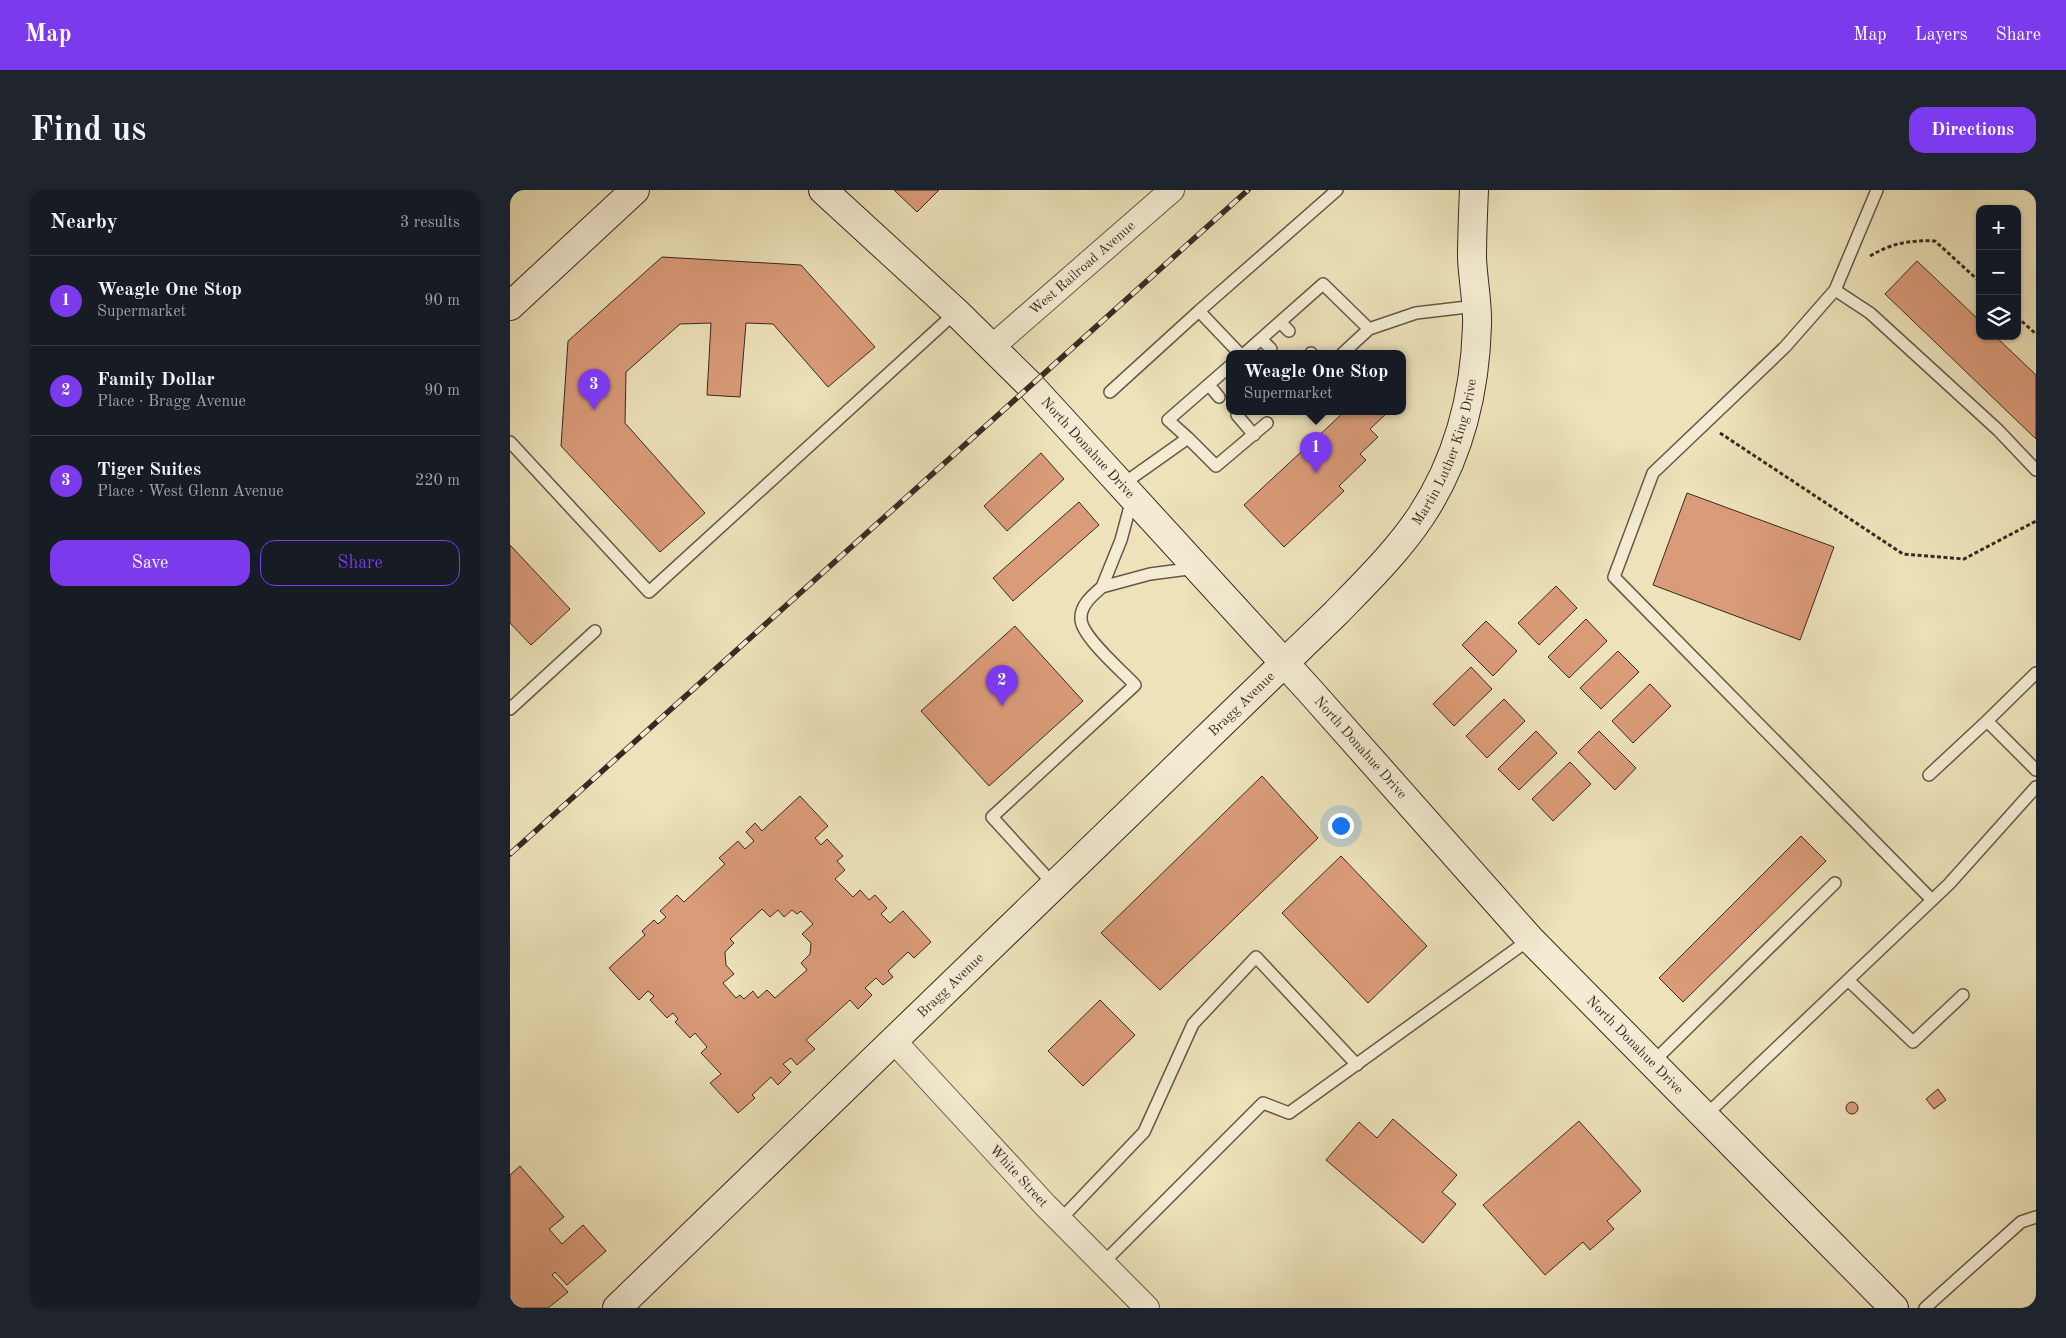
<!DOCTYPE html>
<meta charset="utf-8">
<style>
body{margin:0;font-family:"Old Standard TT",serif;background:#20242c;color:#f1f3f6}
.controls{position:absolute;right:15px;top:15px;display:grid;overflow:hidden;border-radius:10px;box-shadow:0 1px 4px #0004}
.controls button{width:45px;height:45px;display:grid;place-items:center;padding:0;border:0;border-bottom:1px solid #363941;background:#171b24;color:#f1f3f6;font:25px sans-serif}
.you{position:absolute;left:830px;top:635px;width:18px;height:18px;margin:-12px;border:4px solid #fff;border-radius:50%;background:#1a73e8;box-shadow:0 0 0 8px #1a73e833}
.badge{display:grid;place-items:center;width:32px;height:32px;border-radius:50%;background:#7c3aed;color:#fff;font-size:16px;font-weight:700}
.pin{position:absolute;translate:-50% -41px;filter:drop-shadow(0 1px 2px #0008)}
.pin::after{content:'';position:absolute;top:26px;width:18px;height:15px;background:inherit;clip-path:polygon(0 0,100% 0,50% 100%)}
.popup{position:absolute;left:716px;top:160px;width:180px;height:65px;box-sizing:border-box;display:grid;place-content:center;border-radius:10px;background:#171b24;filter:drop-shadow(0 1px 4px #0005);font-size:16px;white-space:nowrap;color:#9ea1a6}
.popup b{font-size:19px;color:#f1f3f6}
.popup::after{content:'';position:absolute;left:50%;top:100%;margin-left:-10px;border:10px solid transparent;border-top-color:#171b24}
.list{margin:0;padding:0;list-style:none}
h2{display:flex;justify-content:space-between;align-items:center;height:65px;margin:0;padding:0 20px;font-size:21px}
h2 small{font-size:16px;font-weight:400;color:#9ea1a6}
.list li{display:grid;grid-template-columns:32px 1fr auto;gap:15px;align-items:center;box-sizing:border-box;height:90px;padding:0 20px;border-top:1px solid #363941}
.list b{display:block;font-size:19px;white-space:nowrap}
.list p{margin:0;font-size:16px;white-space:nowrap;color:#9ea1a6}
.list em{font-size:16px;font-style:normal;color:#9ea1a6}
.actions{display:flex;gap:10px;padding:15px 20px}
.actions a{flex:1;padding:11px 0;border:1px solid #7c3aed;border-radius:15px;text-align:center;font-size:18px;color:#7c3aed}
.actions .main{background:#7c3aed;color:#fff}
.icon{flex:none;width:28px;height:28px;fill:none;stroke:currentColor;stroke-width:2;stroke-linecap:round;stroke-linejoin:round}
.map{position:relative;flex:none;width:1526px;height:1118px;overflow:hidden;border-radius:15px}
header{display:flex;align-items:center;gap:30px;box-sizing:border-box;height:70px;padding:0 25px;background:#7c3aed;color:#fff}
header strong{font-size:24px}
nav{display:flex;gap:28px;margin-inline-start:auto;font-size:18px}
.intro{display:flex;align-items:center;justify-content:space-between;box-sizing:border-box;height:120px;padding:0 30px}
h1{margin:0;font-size:35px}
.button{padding:12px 22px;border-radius:15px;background:#7c3aed;color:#fff;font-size:18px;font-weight:700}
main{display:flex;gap:30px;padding:0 30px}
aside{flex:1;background:#171b24;border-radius:15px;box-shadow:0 1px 4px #0004}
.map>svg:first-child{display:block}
</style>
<header>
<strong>Map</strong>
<nav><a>Map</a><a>Layers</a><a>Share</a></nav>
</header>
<div class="intro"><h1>Find us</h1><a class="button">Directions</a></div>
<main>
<aside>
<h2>Nearby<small>3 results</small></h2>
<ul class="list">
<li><span class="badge">1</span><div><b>Weagle One Stop</b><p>Supermarket</p></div><em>90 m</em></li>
<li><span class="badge">2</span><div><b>Family Dollar</b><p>Place · Bragg Avenue</p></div><em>90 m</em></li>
<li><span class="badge">3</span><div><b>Tiger Suites</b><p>Place · West Glenn Avenue</p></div><em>220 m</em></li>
</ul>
<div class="actions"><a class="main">Save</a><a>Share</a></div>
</aside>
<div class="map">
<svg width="1526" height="1118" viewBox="0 0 1526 1118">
<rect width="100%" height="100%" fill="#ede2ba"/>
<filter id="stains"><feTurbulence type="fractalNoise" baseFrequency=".004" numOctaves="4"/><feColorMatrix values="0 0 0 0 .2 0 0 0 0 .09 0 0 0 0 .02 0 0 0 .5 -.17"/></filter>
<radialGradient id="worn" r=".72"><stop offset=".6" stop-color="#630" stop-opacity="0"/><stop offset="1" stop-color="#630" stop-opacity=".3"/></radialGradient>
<path fill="#da9b79" stroke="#3a2922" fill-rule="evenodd" d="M384,0H429L407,22Z
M152,67L291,75L365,157L318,197L263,134L236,133L230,207L197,205L201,133L170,134L116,182L115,233L195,323L150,362L51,256L58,151Z
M1407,71L1470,131V146H1485L1526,185V249L1375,104Z
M834,222H878L860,239L868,247L850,264L856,270L829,296L834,301L774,357L734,315Z
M531,263L554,289L497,341L474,316Z
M1177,303L1324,357L1290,450L1143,395Z
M569,312L589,335L503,411L483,388Z
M0,355L60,419L21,455L0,433Z
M1046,396L1067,418L1029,455L1008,433Z
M1076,429L1097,451L1059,488L1038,467Z
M976,431L1007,461L983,486L952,455Z
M505,436L573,511L479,596L411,521Z
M1108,461L1129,482L1091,519L1070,498Z
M961,477L982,499L944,536L923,514Z
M1140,494L1161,516L1123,553L1102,531Z
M994,509L1015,531L977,568L956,546Z
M1026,541L1047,563L1009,600L988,579Z
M1089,541L1126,578L1105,600L1068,562Z
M1060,572L1081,594L1043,631L1022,609Z
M752,586L808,648L650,800L591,743Z
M290,606L318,636L305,648L311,655L317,649L333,666L327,671L335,680L325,689L343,707L350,700L359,710L365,705L377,718L371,724L380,733L393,721L421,752L404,768L398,762L378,781L383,787L373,795L366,788L355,798L362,805L348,819L340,810L296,850L305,859L287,875L281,868L273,874L281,882L268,895L261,887L242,905L245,908L228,923L200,893L211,884L191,863L197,857L185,843L180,848L165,832L168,829L163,823L157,828L140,810L144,806L138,801L129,810L99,778L135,745L132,741L144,730L148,734L156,727L150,721L167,705L174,712L215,674L209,668L228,651L235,659L244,651L236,642L245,633L252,641ZM252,719L260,727L268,720L274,727L282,720L287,724L291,721L303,734L292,744L301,753L300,764L291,773L297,780L265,808L257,800L248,808L243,801L234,809L230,805L226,808L213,793L224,784L216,775L215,762L224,753L220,749Z
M1291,646L1316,671L1173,812L1149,788Z
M831,666L917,756L858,813L772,723Z
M590,810L625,845L573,896L538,861Z
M1428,899L1436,910L1424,919L1416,909Z
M1336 918a6 6 0 1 1 12 0a6 6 0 1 1-12 0Z
M883,929L947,985L932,1002L946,1014L913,1053L816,970L849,932L867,948Z
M1069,931L1131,1001L1097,1031L1104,1039L1080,1060L1073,1052L1035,1085L973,1015Z
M10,976L54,1027L39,1039L52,1054L73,1035L96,1061L57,1095L45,1082L42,1085L58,1102L38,1118H0V985Z"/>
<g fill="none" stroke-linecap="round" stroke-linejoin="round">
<defs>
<path id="lane" d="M1367,0L1325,100L1275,157L1143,283L1104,387L1422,710
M1325,100L1360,123L1488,240L1526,280
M689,121L827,0
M770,132L779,141
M751,149L761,159
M801,163L802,164
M734,164L813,94L859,139
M832,164L859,139L906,123L966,116
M699,195L709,207
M600,202L689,121L730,164
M727,225L744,245
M678,248L658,230L720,176
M0,252L139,402L446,122
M613,294L678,248L706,276L757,233
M622,309L611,350L592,397L640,384L686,378
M1526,483L1477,531L1526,580
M0,519L85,441
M1419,585L1477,531
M545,696L482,627L625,495C613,482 571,446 571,429C570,415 583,405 592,397
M1338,790L1403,852L1453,805
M1142,873L1325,693
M1195,926L1439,694L1526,597
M550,1030L634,942L683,834L746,767L847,875
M593,1073L753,913L779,923L1020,749
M1415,1118L1511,1032L1526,1027"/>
<g id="street">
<path id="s1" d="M482,157L662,0"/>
<path id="s2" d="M384,851L535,1015L637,1118"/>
</g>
<g id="secondary">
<path id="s3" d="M313,0L446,122L521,196L800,501L1020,749L1384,1118"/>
<path d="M0,116L125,0"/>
<path id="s4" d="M107,1118L826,423C856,392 887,362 911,326C948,270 965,203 967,136C968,114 963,91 962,68C962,46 963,23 964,0"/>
</g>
</defs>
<use href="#lane" stroke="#675748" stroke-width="14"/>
<use href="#street" stroke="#675748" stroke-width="26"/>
<use href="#secondary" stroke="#3a2922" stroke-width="30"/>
<path stroke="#3a2922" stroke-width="3" stroke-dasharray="4 2.5" stroke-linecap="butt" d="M1360,66C1382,53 1400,50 1425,51L1470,92
M1507,127L1526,144
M1210,243L1393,364L1454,369L1526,331"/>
<use href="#lane" stroke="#f3ecd2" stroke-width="11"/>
<use href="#street" stroke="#f3ecd2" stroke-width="24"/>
<use href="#secondary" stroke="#f3ecd2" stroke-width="28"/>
<defs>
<path id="rail" d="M0,664L738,0"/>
</defs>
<use href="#rail" stroke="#3a2922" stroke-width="5.5"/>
<use href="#rail" stroke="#f3ecd2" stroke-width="4" stroke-dasharray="11" stroke-linecap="butt"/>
</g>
<g text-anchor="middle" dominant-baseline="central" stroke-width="4" stroke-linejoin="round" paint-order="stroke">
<g font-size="14" fill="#3a2922" stroke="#f3ecd2">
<text stroke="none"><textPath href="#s1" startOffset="120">West Railroad Avenue</textPath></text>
<text stroke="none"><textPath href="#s3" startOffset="370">North Donahue Drive</textPath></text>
<text stroke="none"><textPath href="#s4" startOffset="1198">Martin Luther King Drive</textPath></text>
<text stroke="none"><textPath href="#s4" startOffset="869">Bragg Avenue</textPath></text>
<text stroke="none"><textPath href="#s3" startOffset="775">North Donahue Drive</textPath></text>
<text stroke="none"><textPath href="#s4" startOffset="464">Bragg Avenue</textPath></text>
<text stroke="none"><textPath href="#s3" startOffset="1180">North Donahue Drive</textPath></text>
<text stroke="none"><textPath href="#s2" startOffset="184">White Street</textPath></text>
</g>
</g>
<rect width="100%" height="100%" filter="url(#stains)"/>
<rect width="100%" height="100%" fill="url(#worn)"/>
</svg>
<div class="controls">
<button>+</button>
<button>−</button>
<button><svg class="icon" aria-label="layers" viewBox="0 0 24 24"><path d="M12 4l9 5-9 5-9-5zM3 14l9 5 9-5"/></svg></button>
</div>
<div class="you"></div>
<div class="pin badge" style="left:806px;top:283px">1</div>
<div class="popup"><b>Weagle One Stop</b>Supermarket</div>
<div class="pin badge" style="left:492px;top:516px">2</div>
<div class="pin badge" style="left:84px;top:220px">3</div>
</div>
</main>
